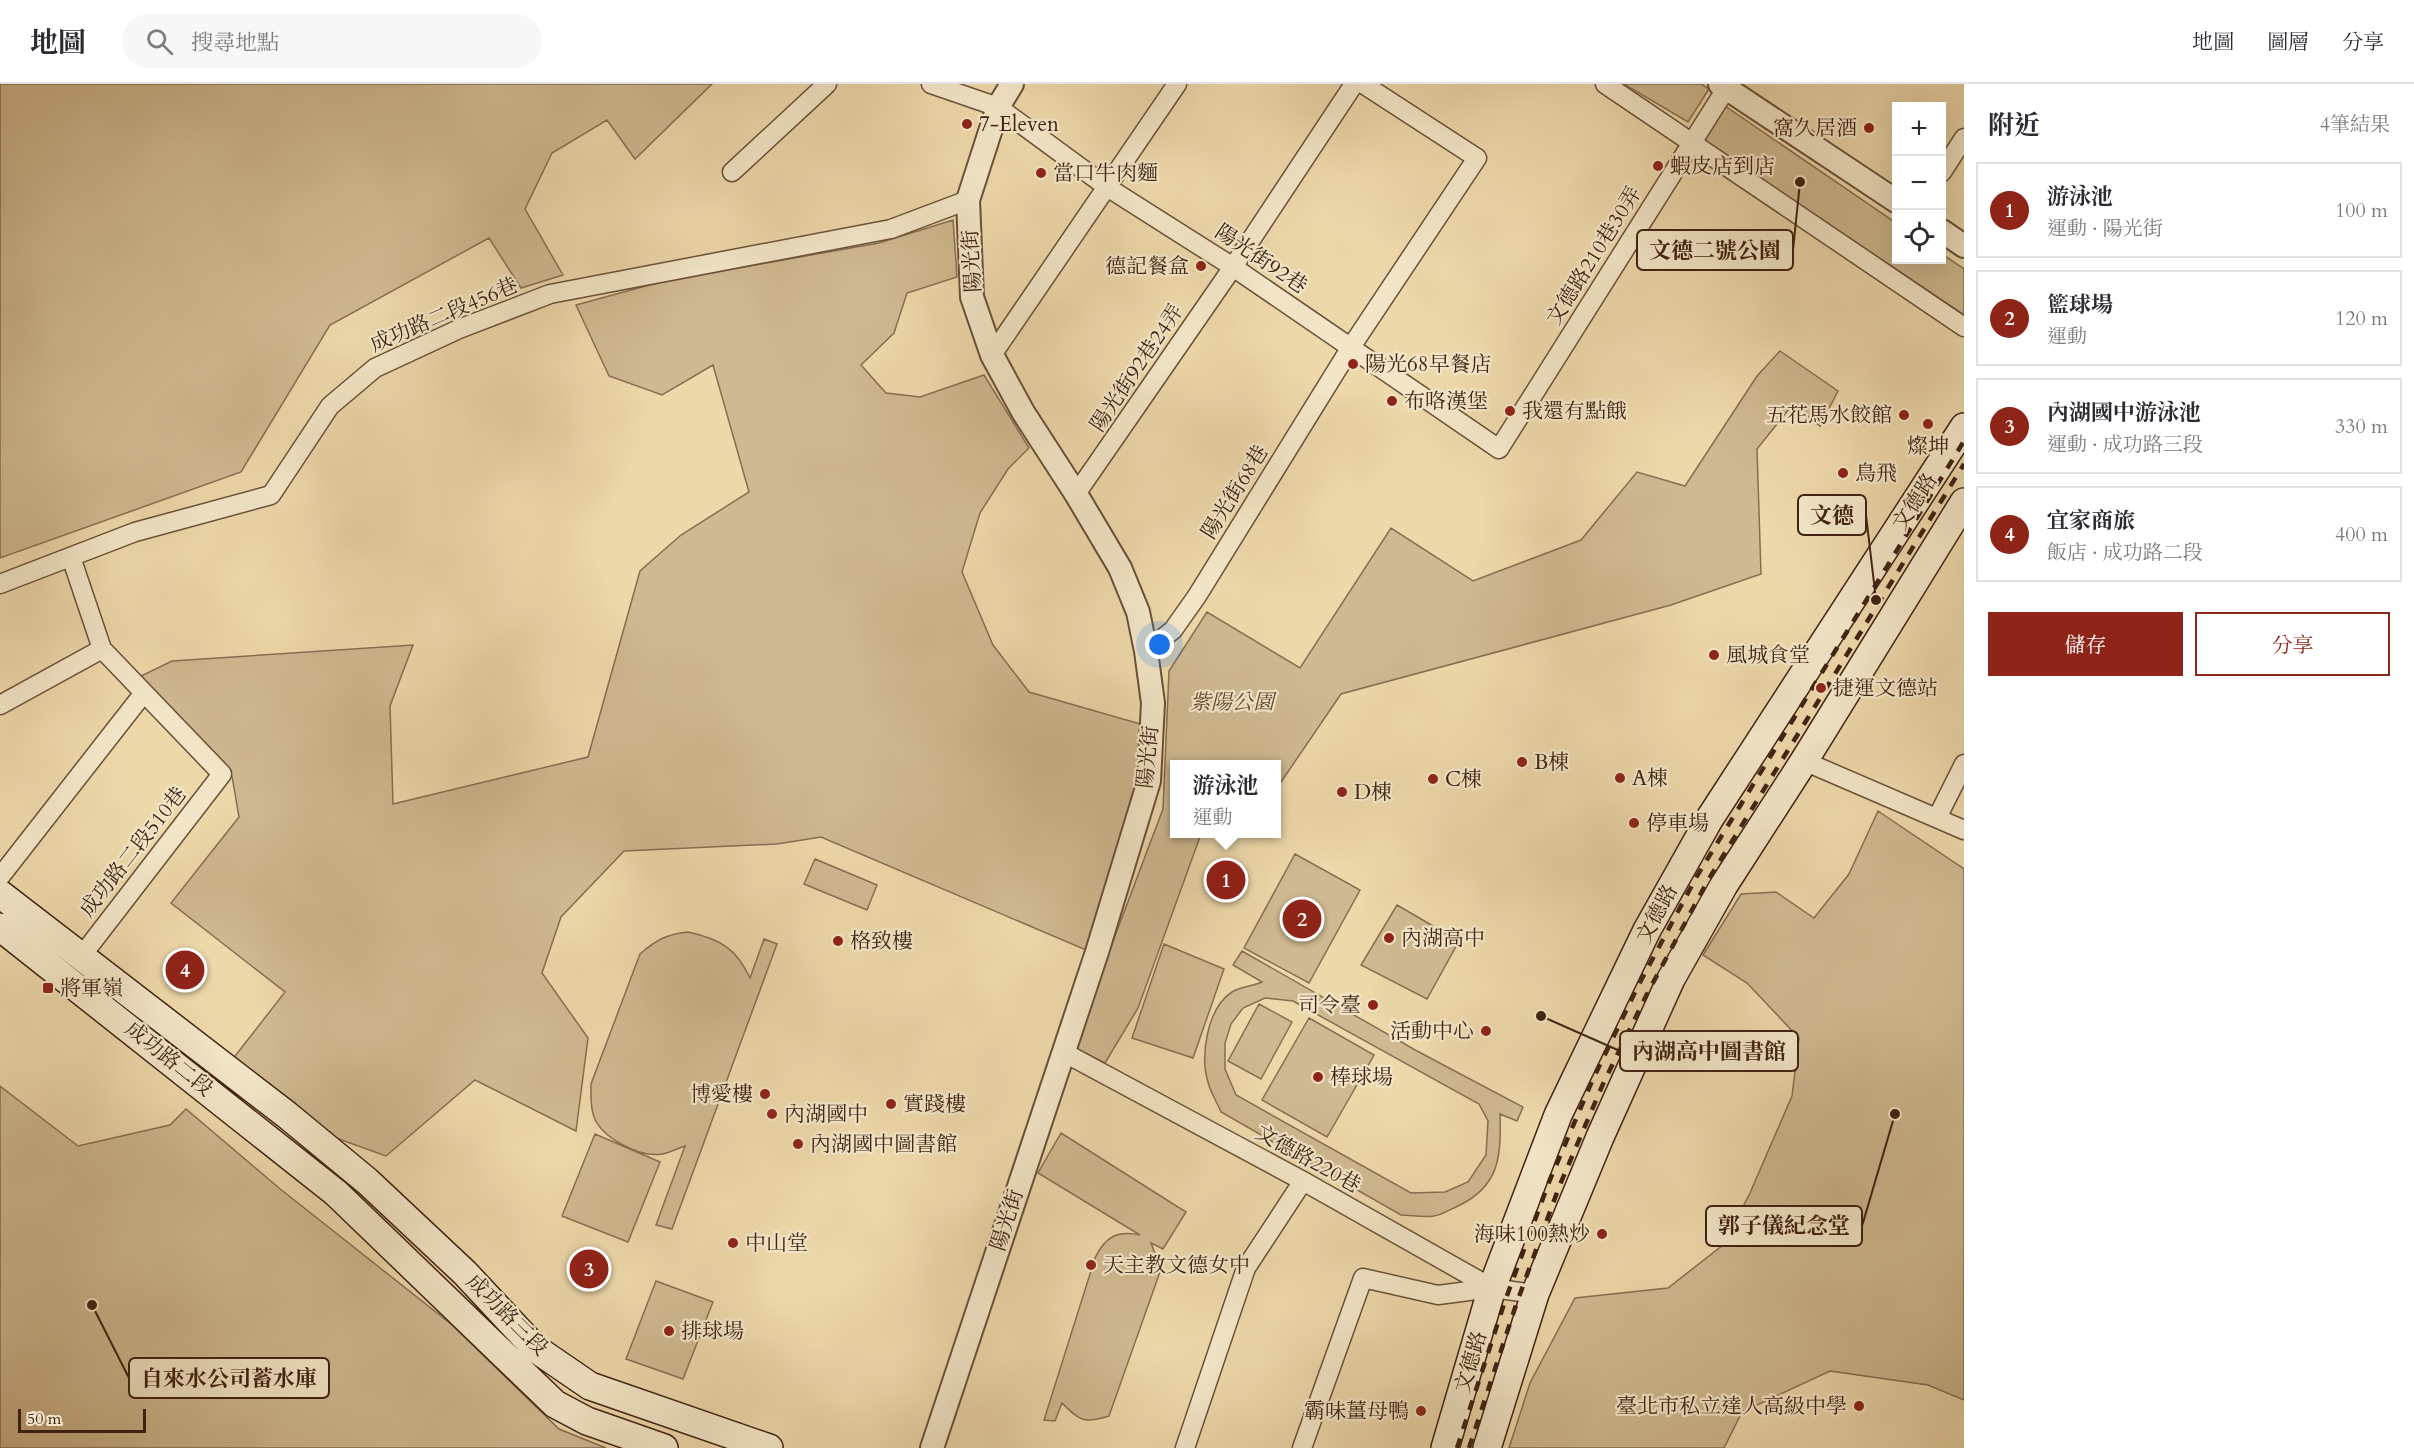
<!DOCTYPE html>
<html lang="zh-TW">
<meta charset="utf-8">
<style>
body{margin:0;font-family:Cardo,"Noto Serif TC",serif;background:#f7f7f7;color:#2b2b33}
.controls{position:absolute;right:18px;top:18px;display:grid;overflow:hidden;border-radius:0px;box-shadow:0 6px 24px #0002}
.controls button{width:54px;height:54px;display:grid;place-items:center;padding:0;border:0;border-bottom:2px solid #e1e1e2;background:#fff;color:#2b2b33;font:30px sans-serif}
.scale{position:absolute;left:18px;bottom:15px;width:128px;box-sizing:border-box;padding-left:6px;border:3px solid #3f2212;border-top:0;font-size:16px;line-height:21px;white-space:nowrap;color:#3f2212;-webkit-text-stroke:4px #f3e6c8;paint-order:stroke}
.you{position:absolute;left:1160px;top:561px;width:21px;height:21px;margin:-15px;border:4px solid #fff;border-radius:50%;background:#1a73e8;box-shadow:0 0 0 9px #1a73e833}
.badge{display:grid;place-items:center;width:39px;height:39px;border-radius:50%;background:#8f2418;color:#fff;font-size:20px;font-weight:700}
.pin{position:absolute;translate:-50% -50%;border:3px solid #fff;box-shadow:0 2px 6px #0006}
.popup{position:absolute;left:1170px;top:676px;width:111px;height:78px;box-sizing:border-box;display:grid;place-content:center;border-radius:0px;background:#fff;filter:drop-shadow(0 2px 4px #0005);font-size:20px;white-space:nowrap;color:#7c7c81}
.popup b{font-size:22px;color:#2b2b33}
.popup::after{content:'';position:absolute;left:50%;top:100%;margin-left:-12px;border:12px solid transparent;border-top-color:#fff}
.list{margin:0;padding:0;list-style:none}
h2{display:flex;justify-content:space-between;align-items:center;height:78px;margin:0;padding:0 24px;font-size:26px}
h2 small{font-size:20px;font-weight:400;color:#7c7c81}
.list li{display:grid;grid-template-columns:39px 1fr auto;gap:18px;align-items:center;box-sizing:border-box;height:96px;margin:0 12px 12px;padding:0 12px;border:2px solid #e1e1e2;border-radius:0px}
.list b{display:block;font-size:22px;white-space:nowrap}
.list p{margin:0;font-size:20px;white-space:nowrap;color:#7c7c81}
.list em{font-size:20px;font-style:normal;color:#7c7c81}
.actions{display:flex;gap:12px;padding:18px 24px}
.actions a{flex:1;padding:14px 0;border:2px solid #8f2418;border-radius:0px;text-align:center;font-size:21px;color:#8f2418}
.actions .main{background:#8f2418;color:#fff}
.icon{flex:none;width:33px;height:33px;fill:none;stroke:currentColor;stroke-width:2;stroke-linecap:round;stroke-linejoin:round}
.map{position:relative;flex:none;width:1964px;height:1364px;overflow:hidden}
header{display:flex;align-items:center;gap:36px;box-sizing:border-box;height:84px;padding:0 30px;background:#fff;border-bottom:2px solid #e1e1e2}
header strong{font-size:28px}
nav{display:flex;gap:33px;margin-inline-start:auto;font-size:21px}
.search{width:420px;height:54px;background:#f7f7f7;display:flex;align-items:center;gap:15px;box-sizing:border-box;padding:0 21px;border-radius:33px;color:#7c7c81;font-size:22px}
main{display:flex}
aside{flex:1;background:#fff}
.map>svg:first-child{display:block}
</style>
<header>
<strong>地圖</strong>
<div class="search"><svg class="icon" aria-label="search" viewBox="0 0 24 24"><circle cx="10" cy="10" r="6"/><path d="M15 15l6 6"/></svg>搜尋地點</div>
<nav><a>地圖</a><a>圖層</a><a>分享</a></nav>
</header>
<main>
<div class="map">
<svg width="1964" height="1364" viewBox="0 0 1964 1364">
<rect width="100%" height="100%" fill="#edd8aa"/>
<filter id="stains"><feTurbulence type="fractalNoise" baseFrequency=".00333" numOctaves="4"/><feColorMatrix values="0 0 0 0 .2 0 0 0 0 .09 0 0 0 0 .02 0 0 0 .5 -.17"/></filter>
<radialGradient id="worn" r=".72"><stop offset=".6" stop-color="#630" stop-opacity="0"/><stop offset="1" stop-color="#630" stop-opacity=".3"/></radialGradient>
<path fill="#cfb990" stroke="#876e51" stroke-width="1.5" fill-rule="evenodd" d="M0,0H712L635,75L607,36L552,69L525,125L563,191L521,204L489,154L330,241L241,388L0,474Z
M1624,0H1701L1709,5L1688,38Z
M1725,22L1896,139V176H1942V170L1964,185V231L1703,56Z
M953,136L957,193L907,209L894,249L861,281L886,309L920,313L984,291L1029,364L1008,385L980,429L962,488L993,561L1029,608L1144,641L1136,699L1086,866L821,753L777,760L624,767L561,833L542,889L588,954L576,1047L475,996L386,1072L311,1045L232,976L285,908L171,819L239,733L232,692L135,595L172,577L413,561L390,622L393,720L588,673L640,487L681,451L749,408L713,281L662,311L609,292L576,221L664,197L879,159Z
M1780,267L1838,307L1820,342L1793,320L1757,365L1761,490L1671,521L1341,610L1281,698L1277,696V680H1175V750H1201L1138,924L1105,979L1073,963L1163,725L1169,587L1207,528L1300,584L1391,444L1473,497L1581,456L1637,388L1685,402L1757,292Z
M1878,727L1964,785V1316L1928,1301L1830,1287L1742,1328L1724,1364H1509L1530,1299L1575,1214L1668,1204L1723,1161L1750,1109L1792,1012L1799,954L1747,899L1703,871L1741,810L1776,808L1814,834L1849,790Z
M1295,770L1360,806L1309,899L1244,864Z
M815,775L877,801L867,826L804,800Z
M1397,821L1459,857L1427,915L1361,881Z
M688,848C720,855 736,864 750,894L764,855L777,860L672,1145L656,1141L685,1062C678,1064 670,1069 662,1070C640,1074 602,1054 594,1033C590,1022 591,1012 591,1000L640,870C656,856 667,850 688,848Z
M1164,860L1224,885L1193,974L1132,954Z
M1242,867L1417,967L1523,1023L1517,1037L1500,1030C1501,1073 1500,1103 1456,1123C1449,1126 1441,1131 1434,1132C1424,1134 1411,1131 1401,1131L1221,1028C1217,1018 1210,1008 1208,998C1200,972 1207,924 1232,908C1240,903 1253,902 1262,898L1233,881ZM1265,914L1293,917L1479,1020L1488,1037L1486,1071L1468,1098L1445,1108L1411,1109L1236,1011L1225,985V959L1231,940L1243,924Z
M1259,920L1292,938L1261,995L1228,977Z
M1309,934L1374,971L1327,1053L1262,1016Z
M0,1002L78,1062L170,1041L186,1025L279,1104L451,1240L559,1345L606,1364H0Z
M1061,1049L1186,1128L1163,1165L1151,1159L1161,1185L1109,1332C1084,1340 1080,1337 1062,1319L1055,1337L1044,1336L1095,1174C1105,1153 1117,1146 1140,1151L1038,1089Z
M595,1050L660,1078L628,1158L562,1132Z
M656,1197L713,1218L683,1295L626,1275Z"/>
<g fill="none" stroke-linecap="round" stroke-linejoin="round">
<defs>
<path id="minor" d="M931,0L998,23L1107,103L1233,183L1499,365L1729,0
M1605,0L1964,243
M732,88L827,0
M1942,88L1964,54
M992,271L1177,0
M1076,410L1233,183L1354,0
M71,473L102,565L222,690L80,874
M0,500L135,448L271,411L330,322L375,284L459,245L550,210L891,145L968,116
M1146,567L1173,546L1197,512L1351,263L1477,74L1363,0
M0,621L102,565
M1804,677L1964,746
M1937,734L1964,680
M0,793L143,610
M1063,968L1303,1097L1492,1204L1535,1210
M1185,1364L1246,1184L1303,1097
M1302,1364L1363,1194L1438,1211L1492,1204"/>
<path id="tertiary" d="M1720,0L1896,117
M1942,147L1964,162
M932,1364L1097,868L1149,697L1153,619L1146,567L1138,528L1120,484L1076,410L1023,328L992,271L972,213L968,116L998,23L1012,0"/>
<path id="secondary" d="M0,810L287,1031L367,1097L465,1189L536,1265L590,1302L769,1364
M0,843L336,1109L555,1320L587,1337L664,1364
M1445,1364L1492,1204L1558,1031L1647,846L1710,734L1964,343
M1487,1364L1535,1210L1600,1053L1671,895L1724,801L1804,677L1964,418"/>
</defs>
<use href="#minor" stroke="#6a5038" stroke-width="21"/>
<use href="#tertiary" stroke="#6a5038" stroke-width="26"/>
<use href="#secondary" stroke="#3f2212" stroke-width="30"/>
<use href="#minor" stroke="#f3e6c8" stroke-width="18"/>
<use href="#tertiary" stroke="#f3e6c8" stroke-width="22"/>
<use href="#secondary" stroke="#f3e6c8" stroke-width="27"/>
<path stroke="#3f2212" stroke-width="4.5" stroke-dasharray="10 10" stroke-linecap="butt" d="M1457,1364L1505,1217L1549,1098L1593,995L1638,902L1697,792L1964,357
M1469,1364L1516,1221L1559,1103L1603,1000L1647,910L1707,798L1964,380"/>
</g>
<g fill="#8f2418" stroke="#f3e6c8" stroke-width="2">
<circle cx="967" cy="40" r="6"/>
<circle cx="1869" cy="44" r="6"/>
<circle cx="1658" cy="82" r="6"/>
<circle cx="1041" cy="89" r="6"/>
<circle cx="1201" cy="182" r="6"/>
<circle cx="1353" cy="280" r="6"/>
<circle cx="1392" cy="317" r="6"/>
<circle cx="1510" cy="327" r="6"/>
<circle cx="1904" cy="331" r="6"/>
<circle cx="1928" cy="340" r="6"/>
<circle cx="1843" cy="389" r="6"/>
<circle cx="1714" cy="571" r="6"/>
<circle cx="1821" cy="604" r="6"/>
<circle cx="1522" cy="678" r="6"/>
<circle cx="1620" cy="694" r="6"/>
<circle cx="1433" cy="695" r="6"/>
<circle cx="1342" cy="708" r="6"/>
<circle cx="1634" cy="739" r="6"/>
<circle cx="1389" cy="854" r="6"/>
<circle cx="838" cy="857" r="6"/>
<rect x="42" y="898" width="12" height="12" rx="3"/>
<circle cx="1373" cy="921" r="6"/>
<circle cx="1486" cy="947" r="6"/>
<circle cx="1318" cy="993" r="6"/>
<circle cx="765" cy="1010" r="6"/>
<circle cx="891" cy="1020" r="6"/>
<circle cx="772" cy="1030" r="6"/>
<circle cx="798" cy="1060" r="6"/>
<circle cx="1602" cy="1150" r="6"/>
<circle cx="733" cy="1159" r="6"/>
<circle cx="1091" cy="1181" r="6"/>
<circle cx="669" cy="1247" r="6"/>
<circle cx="1859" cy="1322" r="6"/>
<circle cx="1421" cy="1327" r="6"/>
</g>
<g text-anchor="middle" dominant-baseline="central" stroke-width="4.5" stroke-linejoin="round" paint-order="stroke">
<g font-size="21" fill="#3f2212" stroke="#f3e6c8" text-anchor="start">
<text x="979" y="40">7-Eleven</text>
<text x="1857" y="44" text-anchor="end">窩久居酒</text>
<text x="1670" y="82">蝦皮店到店</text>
<text x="1053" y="89">當口牛肉麵</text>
<text x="1189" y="182" text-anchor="end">德記餐盒</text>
<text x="1365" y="280">陽光68早餐店</text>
<text x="1404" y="317">布咯漢堡</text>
<text x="1522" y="327">我還有點餓</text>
<text x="1892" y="331" text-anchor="end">五花馬水餃館</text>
<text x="1928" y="362" text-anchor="middle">燦坤</text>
<text x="1855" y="389">鳥飛</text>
<text x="1726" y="571">風城食堂</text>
<text x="1833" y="604">捷運文德站</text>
<text x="1534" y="678">B棟</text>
<text x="1632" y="694">A棟</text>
<text x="1445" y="695">C棟</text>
<text x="1354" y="708">D棟</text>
<text x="1646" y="739">停車場</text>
<text x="1401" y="854">內湖高中</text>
<text x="850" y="857">格致樓</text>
<text x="60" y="904">將軍嶺</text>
<text x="1361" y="921" text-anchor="end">司令臺</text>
<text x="1474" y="947" text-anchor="end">活動中心</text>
<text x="1330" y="993">棒球場</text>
<text x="753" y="1010" text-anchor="end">博愛樓</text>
<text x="903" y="1020">實踐樓</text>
<text x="784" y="1030">內湖國中</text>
<text x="810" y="1060">內湖國中圖書館</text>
<text x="1590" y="1150" text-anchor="end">海味100熱炒</text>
<text x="745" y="1159">中山堂</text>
<text x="1103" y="1181">天主教文德女中</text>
<text x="681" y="1247">排球場</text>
<text x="1847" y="1322" text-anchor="end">臺北市私立達人高級中學</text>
<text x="1409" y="1327" text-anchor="end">霸味薑母鴨</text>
</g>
<g font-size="21" fill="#3f2212" stroke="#f3e6c8">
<text transform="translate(1594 172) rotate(-58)">文德路210巷30弄</text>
<text transform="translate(1261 175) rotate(34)">陽光街92巷</text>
<text transform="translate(972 177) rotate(-93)">陽光街</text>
<text transform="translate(444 231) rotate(-23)">成功路二段456巷</text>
<text transform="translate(1137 284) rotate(-56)">陽光街92巷24弄</text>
<text transform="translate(1235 408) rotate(-58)">陽光街68巷</text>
<text transform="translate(1915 418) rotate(-57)">文德路</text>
<text transform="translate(1148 673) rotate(-84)">陽光街</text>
<text transform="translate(133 768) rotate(-52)">成功路二段510巷</text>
<text transform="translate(1657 830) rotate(-62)">文德路</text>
<text transform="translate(169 975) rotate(39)">成功路二段</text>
<text transform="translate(1308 1075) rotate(29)">文德路220巷</text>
<text transform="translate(1007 1136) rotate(-72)">陽光街</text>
<text transform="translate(507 1231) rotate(45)">成功路三段</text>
<text transform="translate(1471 1278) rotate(-73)">文德路</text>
</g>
<g font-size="21" font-style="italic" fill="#634832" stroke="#f3e6c8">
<text x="1232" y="618">紫陽公園</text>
</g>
</g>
<path fill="none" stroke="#3f2212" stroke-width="2" d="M1800 98L1793 166M1876 516L1866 431M1541 932L1620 967M1895 1030L1862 1142M92 1221L129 1294"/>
<g fill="#3f2212" stroke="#f3e6c8" stroke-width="2">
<circle cx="1800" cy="98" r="6"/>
<circle cx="1876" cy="516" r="6"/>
<circle cx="1541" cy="932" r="6"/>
<circle cx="1895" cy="1030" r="6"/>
<circle cx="92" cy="1221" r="6"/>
</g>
<g fill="#f3e6c8" stroke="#3f2212" stroke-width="2">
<rect x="1637" y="146" width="156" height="40" rx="6"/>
<rect x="1798" y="411" width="68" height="40" rx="6"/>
<rect x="1620" y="947" width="178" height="40" rx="6"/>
<rect x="1706" y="1122" width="156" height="40" rx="6"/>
<rect x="129" y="1274" width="200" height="40" rx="6"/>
</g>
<g font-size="22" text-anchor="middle" font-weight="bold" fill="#3f2212">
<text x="1715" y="174">文德二號公園</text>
<text x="1832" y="439">文德</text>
<text x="1709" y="975">內湖高中圖書館</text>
<text x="1784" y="1149">郭子儀紀念堂</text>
<text x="229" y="1302">自來水公司蓄水庫</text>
</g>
<rect width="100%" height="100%" filter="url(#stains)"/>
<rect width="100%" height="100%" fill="url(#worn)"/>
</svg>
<div class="controls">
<button>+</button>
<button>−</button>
<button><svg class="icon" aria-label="locate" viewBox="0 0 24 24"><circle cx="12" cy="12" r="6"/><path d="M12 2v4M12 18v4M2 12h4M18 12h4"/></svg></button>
</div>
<div class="scale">50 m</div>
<div class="you"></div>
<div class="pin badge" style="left:1226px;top:796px">1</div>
<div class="popup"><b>游泳池</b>運動</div>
<div class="pin badge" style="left:1302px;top:835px">2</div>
<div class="pin badge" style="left:589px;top:1185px">3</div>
<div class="pin badge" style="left:185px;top:886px">4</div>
</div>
<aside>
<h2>附近<small>4筆結果</small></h2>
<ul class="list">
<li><span class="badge">1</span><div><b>游泳池</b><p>運動 · 陽光街</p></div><em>100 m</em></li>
<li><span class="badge">2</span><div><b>籃球場</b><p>運動</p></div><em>120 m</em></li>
<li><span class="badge">3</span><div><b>內湖國中游泳池</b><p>運動 · 成功路三段</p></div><em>330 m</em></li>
<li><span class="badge">4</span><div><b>宜家商旅</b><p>飯店 · 成功路二段</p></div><em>400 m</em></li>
</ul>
<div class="actions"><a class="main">儲存</a><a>分享</a></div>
</aside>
</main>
